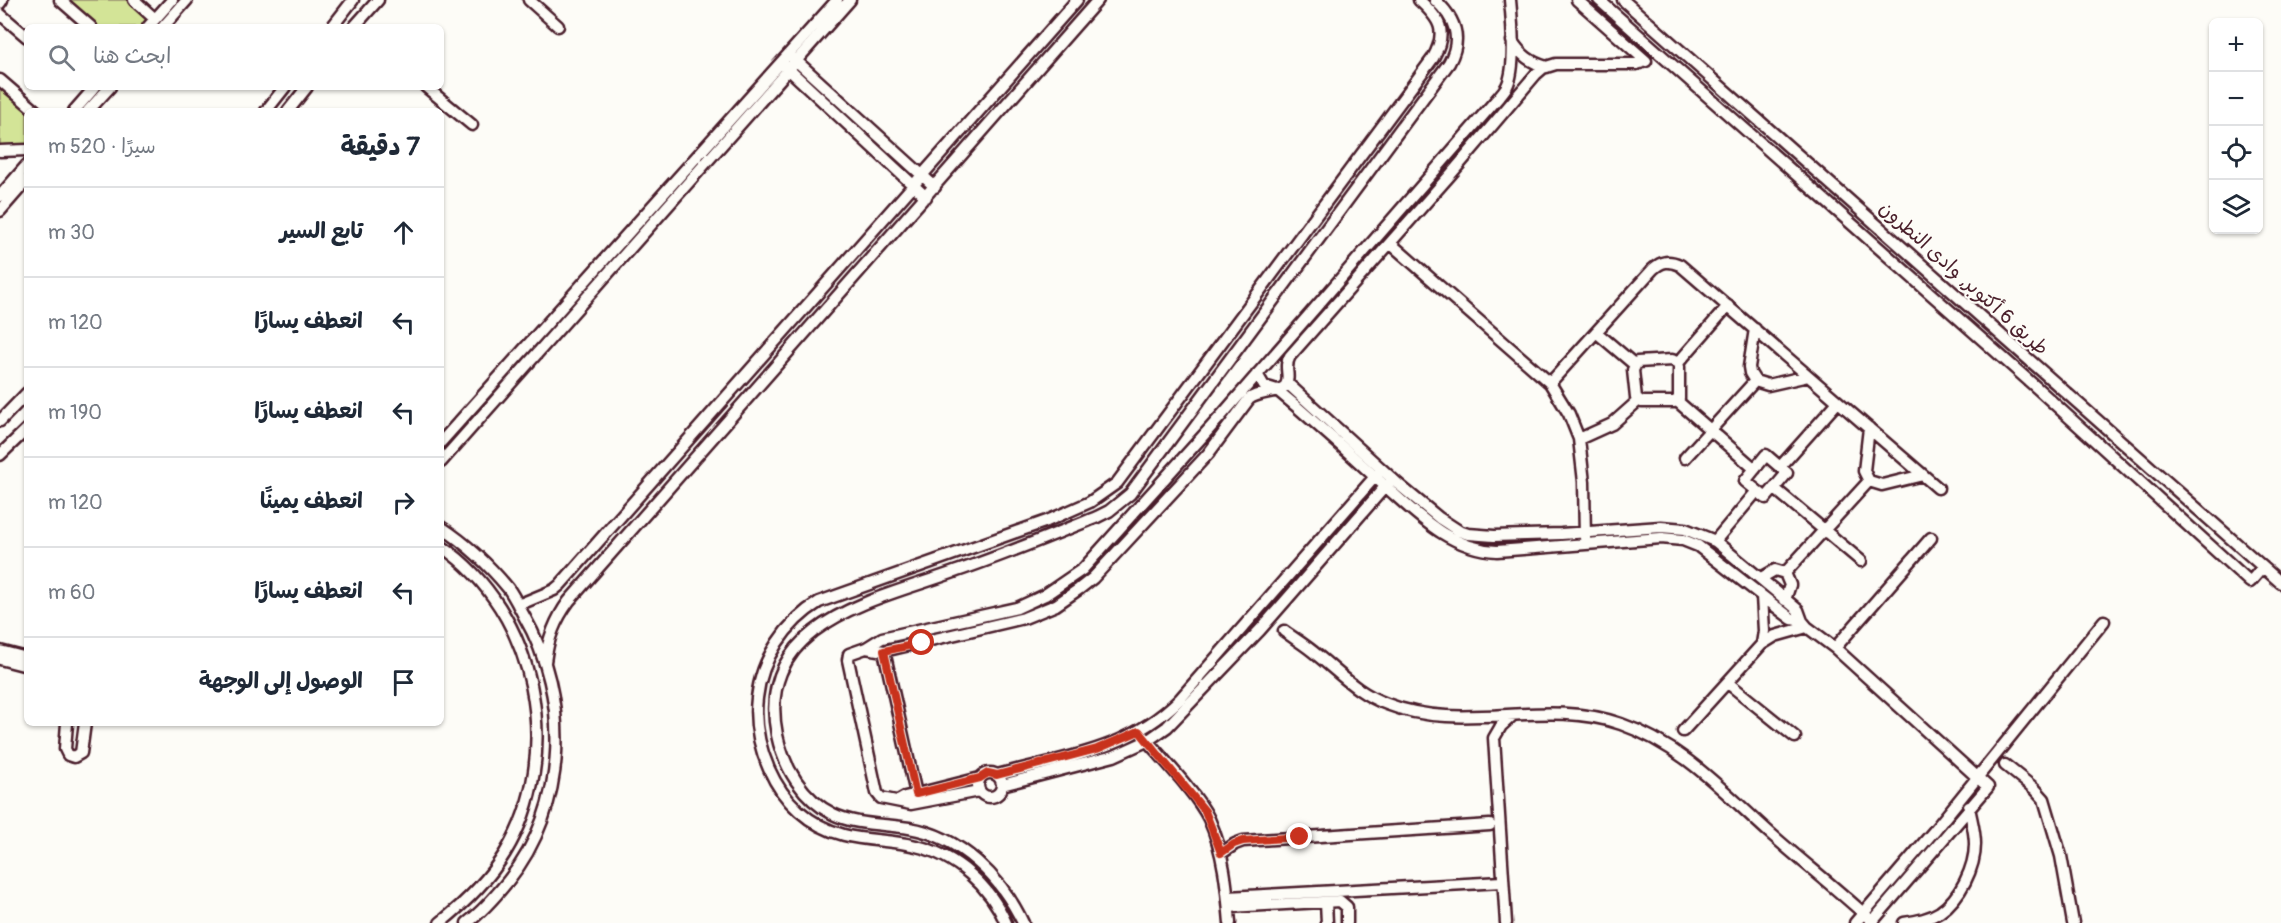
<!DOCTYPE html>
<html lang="ar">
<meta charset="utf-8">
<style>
body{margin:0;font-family:Pangolin,"Playpen Sans Arabic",sans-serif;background:#f6f6f7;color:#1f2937;direction:rtl}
.controls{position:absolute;right:18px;top:18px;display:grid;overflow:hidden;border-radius:9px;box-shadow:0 2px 4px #0004}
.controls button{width:54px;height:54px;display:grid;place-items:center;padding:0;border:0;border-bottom:2px solid #e0e1e3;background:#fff;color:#1f2937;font:30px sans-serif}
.stop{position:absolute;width:18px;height:18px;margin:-14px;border:4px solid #c8321e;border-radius:50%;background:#fff}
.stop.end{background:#c8321e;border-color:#fff;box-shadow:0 2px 6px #0008}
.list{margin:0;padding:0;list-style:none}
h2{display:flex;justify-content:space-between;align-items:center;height:78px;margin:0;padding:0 24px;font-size:26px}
h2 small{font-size:20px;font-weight:400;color:#747a83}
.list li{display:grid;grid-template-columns:39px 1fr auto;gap:18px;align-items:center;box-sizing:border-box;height:90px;padding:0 24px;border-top:2px solid #e0e1e3}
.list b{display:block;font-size:22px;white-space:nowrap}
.list em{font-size:20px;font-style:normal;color:#747a83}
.icon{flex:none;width:33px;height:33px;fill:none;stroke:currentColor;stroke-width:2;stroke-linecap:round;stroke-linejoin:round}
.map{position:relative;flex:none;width:2281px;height:923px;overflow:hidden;direction:ltr}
.search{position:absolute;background:#fff;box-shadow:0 2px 4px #0004;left:24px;top:24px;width:420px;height:66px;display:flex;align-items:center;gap:15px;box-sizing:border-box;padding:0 21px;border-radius:9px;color:#747a83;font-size:22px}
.panel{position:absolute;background:#fff;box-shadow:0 2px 4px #0004;left:24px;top:108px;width:420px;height:618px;border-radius:9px;direction:rtl}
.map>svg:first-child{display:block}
</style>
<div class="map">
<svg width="2281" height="923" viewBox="0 0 2281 923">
<rect width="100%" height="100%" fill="#fdfcf7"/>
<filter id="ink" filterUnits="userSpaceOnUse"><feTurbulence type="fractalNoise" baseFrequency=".0167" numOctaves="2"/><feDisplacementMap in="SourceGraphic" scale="12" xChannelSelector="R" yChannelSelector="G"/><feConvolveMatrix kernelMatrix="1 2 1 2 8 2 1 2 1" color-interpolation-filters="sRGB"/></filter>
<g filter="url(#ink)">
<path fill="#d3e497" stroke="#8e8261" stroke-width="1.5" d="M60,0H134L155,19L148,27H91Z
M0,80L36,111H27V150L0,151Z"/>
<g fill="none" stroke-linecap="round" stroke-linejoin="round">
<defs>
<path id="minor" d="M60,0L91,27
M134,0L155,19
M529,0L558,26
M1599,0L2037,388L2250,582L2263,567
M1623,0L2281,583
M0,3L2,0
M0,14L27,37
M148,27L172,0
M163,27L187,0
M332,27L353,0
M354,27L378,0
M1512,41C1521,55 1531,63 1547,67
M791,56L935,187
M784,65L926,197
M0,80L36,111
M426,87L472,125
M74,111L95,87
M88,111L110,87
M266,111L285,87
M288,111L307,87
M0,151L27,150
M0,196L27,165
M0,211L27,180
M1390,243L1550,383L1569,414L1579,439L1584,482L1585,538
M1755,329L1749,367L1750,373L1755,381L1768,385L1808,376
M1596,332L1635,365
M1672,360L1678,363L1679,367V399L1674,402H1642L1636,398L1633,370L1637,362Z
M1678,363L1728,306
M1257,374L1264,386L1277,390L1296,406C1326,432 1356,459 1385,486C1419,516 1450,549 1497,551L1661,538L1683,540L1698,546L1784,613L1792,619L1802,621
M1287,383L1398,484L1439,518L1459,531L1468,534L1494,536L1561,534L1661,527L1685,529L1715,541L1791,604L1798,610L1802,621L1807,627L1835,648L1988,787L1871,923
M1550,383L1653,269C1662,261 1669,260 1680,265L1938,488
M1677,401L1755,469
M0,421L27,393
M1869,428L1864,471L1869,481L1882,485L1923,475
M1579,439L1612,424L1639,400
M441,442L837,0
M0,455L27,429
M1766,455L1787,473L1766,498L1745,481Z
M1685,458L1755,381
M441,462L850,0
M1780,467L1837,403
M1774,488L1861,561
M441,527C467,544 489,565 508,588C514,596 519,607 524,616C571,697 568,807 508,881C495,897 483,911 467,923
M1715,541L1757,491
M1785,573L1869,481
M1761,578L1775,570L1785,573L1790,585L1785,600
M518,605L554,590L560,585L1077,0
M1284,631C1295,639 1307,646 1317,655C1341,674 1357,693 1387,704C1463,734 1545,697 1621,724C1682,745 1724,792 1771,834C1805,864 1841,892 1874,923
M1762,644L1764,631L1762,596
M866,648L884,651L1024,618L1056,605L1079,589L1093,578L1208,454L1249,399C1259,391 1281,393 1286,385C1291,376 1283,367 1290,356L1451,174L1536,74L1543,68L1556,64H1637L1646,61L1577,0
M1835,648L1931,538
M0,651L27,658
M884,651L916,794
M0,659L27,666
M545,662C548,638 555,620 569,601L1098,0
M1728,683L1795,737
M67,723L65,749L68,755L74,757L81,753L85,723
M1683,731L1762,644L1775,636L1807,627
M1143,736C1162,758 1197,794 1209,819C1224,852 1227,888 1230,923
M2005,765L2035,789L2044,799L2061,856L2073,923
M978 785a12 12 0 1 1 24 0a12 12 0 1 1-24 0Z
M997,775C1065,757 1128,751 1180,699L1380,471
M1002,785L1114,756L1147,741L1167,727L1260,630L1390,481
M979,791L911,804L881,798L877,793L848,660L849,654L866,648L882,638L1017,608L1045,595L1083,569L1221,416L1498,98C1501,94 1505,90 1507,86C1516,69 1512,20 1510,0
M898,801L905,797L980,778
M1222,853L1235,844L1243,841L1490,825
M1228,897L1502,882
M1326,902L1327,923
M1229,907L1340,901L1347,907V923
M440,923C465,903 488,881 505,853C565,755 537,611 441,546
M1006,923C990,886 956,855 916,846C893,840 867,841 844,835C809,826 783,801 769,769C759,746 754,723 757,698C761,659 786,622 819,602L1047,521L1090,502L1117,483L1433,58C1448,31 1440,19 1419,0
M1023,923C1002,878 960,836 909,828C885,824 855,825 833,814C803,799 784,768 777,735C754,621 878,600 957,571C1004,555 1050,536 1097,517L1109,511L1130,494L1449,63C1463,38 1455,18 1435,0
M1506,923L1494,738L1501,726L1513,715
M1855,923L1934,831L2104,621
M1904,923C1917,921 1929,919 1940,912C1960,898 1975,868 1975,844C1975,831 1971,819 1969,807"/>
</defs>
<use href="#minor" stroke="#4a1f2b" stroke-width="15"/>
<use href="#minor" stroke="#fdfcf7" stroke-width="10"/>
</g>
</g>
<g fill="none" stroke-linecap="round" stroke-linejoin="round" filter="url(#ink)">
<path stroke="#c8321e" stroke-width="8" d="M922,643L884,651L916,794L980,778L988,773L997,775L1097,749L1139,731L1205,811L1221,853L1234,844L1243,841L1300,837"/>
</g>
<g text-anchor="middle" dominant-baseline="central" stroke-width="4.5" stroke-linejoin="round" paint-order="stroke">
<g font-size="20" fill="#4a1f2b" stroke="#fdfcf7">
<text transform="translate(1964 278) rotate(42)">طريق 6 أكتوبر, وادى النطرون</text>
</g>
</g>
</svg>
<div class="controls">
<button>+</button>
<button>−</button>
<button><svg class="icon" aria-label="locate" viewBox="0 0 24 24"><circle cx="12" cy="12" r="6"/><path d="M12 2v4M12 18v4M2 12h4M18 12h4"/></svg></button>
<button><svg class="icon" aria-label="layers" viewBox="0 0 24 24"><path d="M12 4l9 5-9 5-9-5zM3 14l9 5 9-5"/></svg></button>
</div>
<div class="stop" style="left:922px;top:643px"></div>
<div class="stop end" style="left:1300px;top:837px"></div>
<div class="search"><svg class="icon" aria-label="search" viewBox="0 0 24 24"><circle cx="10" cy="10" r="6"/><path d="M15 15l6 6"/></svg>ابحث هنا</div>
<section class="panel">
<h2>7 دقيقة<small>سيرًا · 520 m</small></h2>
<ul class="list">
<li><svg class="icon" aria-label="ahead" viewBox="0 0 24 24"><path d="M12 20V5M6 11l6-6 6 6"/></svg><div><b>تابع السير</b></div><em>30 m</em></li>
<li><svg class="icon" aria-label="left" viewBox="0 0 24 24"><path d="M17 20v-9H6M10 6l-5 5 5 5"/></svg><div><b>انعطف يسارًا</b></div><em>120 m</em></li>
<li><svg class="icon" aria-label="left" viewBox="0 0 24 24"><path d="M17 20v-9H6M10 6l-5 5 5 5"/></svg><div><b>انعطف يسارًا</b></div><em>190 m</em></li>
<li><svg class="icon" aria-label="right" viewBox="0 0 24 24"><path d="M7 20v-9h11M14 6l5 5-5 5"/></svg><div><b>انعطف يمينًا</b></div><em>120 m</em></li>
<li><svg class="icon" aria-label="left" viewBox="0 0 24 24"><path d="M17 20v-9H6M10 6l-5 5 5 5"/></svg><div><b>انعطف يسارًا</b></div><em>60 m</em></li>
<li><svg class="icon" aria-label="arrive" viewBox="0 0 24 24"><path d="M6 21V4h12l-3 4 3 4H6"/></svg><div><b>الوصول إلى الوجهة</b></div></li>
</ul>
</section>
</div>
